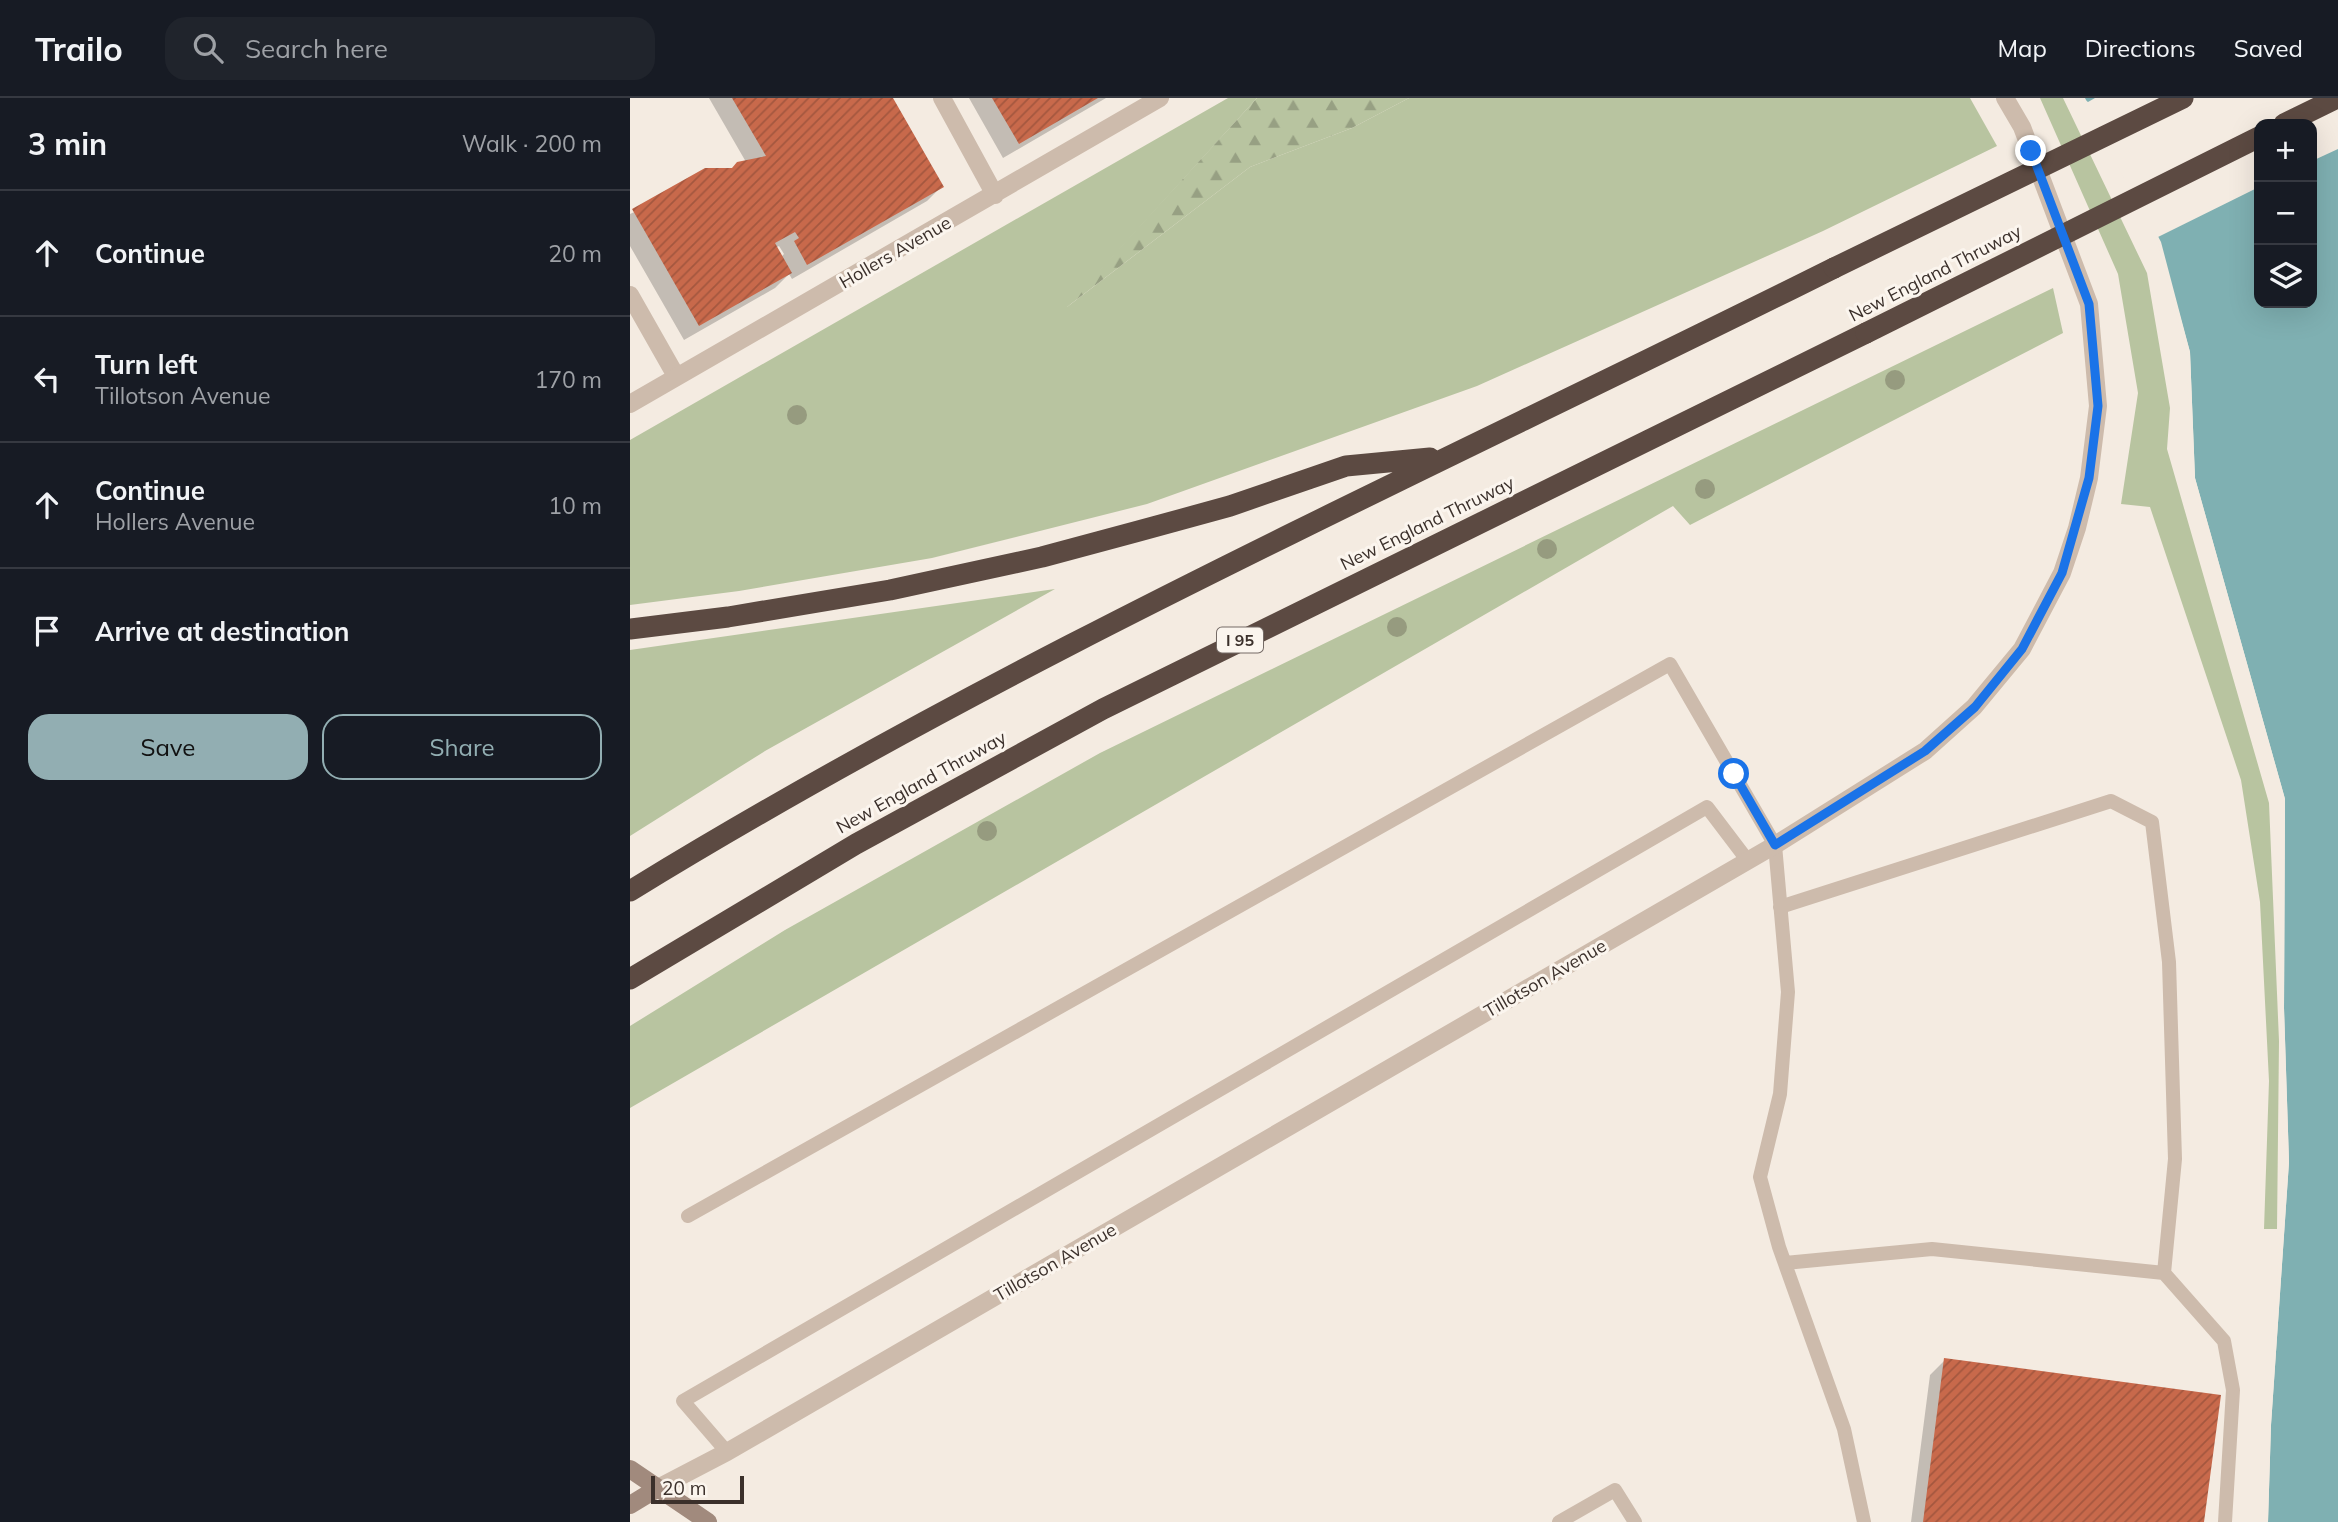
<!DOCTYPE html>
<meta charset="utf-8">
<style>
body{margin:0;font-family:Mulish,sans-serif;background:#20242c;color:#f1f3f6}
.controls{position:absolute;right:21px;top:21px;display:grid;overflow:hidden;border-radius:14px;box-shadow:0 7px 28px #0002}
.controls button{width:63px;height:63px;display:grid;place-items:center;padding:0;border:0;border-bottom:2px solid #363941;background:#171b24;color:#f1f3f6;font:35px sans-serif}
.scale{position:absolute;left:21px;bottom:18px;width:93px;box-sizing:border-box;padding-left:7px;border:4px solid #3b302b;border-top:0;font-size:19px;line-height:24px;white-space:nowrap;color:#3b302b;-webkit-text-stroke:5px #fbf5ee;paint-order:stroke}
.stop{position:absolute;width:21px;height:21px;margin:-16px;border:5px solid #1a73e8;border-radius:50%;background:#fff}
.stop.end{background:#1a73e8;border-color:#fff;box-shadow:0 2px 7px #0008}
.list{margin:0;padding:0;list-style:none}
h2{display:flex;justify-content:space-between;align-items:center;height:91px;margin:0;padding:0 28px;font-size:30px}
h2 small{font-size:23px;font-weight:400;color:#9ea1a6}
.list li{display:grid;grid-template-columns:46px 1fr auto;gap:21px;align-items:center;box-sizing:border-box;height:126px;padding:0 28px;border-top:2px solid #363941}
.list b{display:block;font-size:26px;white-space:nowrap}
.list p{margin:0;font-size:23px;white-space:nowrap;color:#9ea1a6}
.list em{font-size:23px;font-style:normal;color:#9ea1a6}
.actions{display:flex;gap:14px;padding:21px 28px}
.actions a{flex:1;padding:16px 0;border:2px solid #92aeb2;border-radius:21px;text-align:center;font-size:24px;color:#92aeb2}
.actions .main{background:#92aeb2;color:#111}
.icon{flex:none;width:38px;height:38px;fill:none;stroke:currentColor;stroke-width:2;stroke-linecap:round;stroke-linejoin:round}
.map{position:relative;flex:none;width:1708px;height:1424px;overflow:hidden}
header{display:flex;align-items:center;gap:42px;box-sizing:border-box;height:98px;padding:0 35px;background:#171b24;border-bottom:2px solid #363941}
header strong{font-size:33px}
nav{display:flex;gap:38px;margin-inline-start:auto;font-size:24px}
.search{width:490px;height:63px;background:#20242c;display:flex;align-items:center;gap:18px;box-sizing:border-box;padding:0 24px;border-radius:21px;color:#9ea1a6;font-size:26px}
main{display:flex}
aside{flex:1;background:#171b24}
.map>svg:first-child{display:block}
</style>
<header>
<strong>Trailo</strong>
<div class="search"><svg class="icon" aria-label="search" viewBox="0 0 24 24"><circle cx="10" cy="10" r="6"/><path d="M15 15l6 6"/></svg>Search here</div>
<nav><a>Map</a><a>Directions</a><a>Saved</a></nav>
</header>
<main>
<aside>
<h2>3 min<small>Walk · 200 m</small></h2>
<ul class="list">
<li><svg class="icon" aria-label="ahead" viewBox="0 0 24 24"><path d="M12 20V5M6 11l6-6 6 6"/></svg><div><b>Continue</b></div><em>20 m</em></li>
<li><svg class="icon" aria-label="left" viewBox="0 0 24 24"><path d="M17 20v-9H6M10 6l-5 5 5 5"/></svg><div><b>Turn left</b><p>Tillotson Avenue</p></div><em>170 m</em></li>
<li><svg class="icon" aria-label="ahead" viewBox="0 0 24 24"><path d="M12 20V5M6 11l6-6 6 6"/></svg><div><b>Continue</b><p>Hollers Avenue</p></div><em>10 m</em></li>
<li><svg class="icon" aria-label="arrive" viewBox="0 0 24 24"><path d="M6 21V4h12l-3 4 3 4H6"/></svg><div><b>Arrive at destination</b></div></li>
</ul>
<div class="actions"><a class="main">Save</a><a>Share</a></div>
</aside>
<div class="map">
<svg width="1708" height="1424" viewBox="0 0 1708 1424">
<defs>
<pattern id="forest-firs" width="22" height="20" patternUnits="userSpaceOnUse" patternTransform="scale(1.75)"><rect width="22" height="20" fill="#b8c4a0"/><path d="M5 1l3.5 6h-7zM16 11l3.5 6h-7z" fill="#97a083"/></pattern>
<pattern id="building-hatch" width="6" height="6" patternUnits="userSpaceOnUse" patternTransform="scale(1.75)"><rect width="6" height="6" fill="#c8694b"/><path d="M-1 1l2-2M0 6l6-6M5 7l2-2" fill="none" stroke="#a4573f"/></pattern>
</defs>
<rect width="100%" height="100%" fill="#f4ebe1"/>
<path fill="#b8c4a0" d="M598,0H627L437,209L620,69L722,30L779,0H1340L1367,48L1193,133L847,288L517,406L302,460L109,493L0,507V342Z
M1410,0H1433L1517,175L1540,310L1537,351L1639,705L1649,943L1647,1131H1634L1639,983L1630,804L1611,682L1520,409L1491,406L1508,295L1488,176Z
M1423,190L1433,235L1060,427L1043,408L0,1010V928L155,832L470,655Z
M425,491L135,653L0,738V552Z"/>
<path fill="url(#forest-firs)" d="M627,0H779L722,30L620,69L433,212Z"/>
<path fill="#7fb0b2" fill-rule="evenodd" d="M1455,0H1708V1424H1638L1641,1327L1659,1064L1654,910L1655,701L1565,380L1560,254L1531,144ZM1629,26H1682V205H1629Z"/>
<path fill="#f4ebe1" d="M1452,0L1458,4L1465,0H1708V51L1682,63V26H1629V89L1528,139L1560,254L1565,380L1655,701L1654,910L1659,1064L1641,1327L1638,1424H1635L1637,1327L1655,1064L1650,910L1652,702L1562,381L1556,255L1528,145Z"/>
<path fill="#0003" fill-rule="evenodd" d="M79,0H261L312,88L297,103L162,181L159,176L145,190L54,242L0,148V116L116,64ZM149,148L154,156L151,159L145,150Z
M339,0H476L373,60Z
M1315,1262L1572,1424H1281L1300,1277Z"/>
<path fill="url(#building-hatch)" d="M102,0H263L314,89L177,167L164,143L169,140L165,134L145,145L162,175L69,228L2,111L75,70H102L107,64L136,58Z
M362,0H468L389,46Z
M1314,1260L1591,1297L1574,1424H1293Z"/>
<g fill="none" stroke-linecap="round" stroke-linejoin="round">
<path stroke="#cdbbac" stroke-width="14" d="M1150,809L1481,703L1522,724L1539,864L1545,1061L1534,1175
M58,1118L1040,566L1145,747L1158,894L1150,996L1130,1079L1149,1149L1214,1331L1234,1424
M1155,1165L1302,1151L1534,1175L1594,1243L1603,1292L1595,1424
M97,1354L53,1303L1077,709L1118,763
M929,1424L985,1392L1005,1424"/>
<path stroke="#cdbbac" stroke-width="18" d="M0,197L46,278"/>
<path stroke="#cdbbac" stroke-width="18" d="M312,0L365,97
M0,306L530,0
M28,1390L97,1354L1145,747L1295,653L1344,609L1392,551L1432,475L1447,430L1459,380L1468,308L1459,206L1392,29L1375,0"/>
<path stroke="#a18a7d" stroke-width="18" d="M0,1371L78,1424
M0,1407L28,1390"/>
<path stroke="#5c4a42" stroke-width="21" d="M1654,26L1707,0
M0,531L98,519L260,492L412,459L505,434L600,408L716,368L800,360
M0,793C386,556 800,372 1204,170
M0,881L226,746L473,611L1236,235"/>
<path stroke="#5c4a42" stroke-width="21" d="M1204,170L1553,0
M1236,235L1629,39"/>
</g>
<g fill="#969b7f">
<circle cx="1265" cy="282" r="10"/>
<circle cx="167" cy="317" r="10"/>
<circle cx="1075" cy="391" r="10"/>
<circle cx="917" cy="451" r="10"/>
<circle cx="767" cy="529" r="10"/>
<circle cx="357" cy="733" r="10"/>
</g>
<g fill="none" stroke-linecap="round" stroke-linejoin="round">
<path stroke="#1a73e8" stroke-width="9" d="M1104,676L1145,747L1295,653L1345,609L1392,551L1432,475L1459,380L1468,308L1459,206L1401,53"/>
</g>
<g text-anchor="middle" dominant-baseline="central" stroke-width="6" stroke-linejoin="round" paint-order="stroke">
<rect fill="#fbf5ee" stroke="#756b66" stroke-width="2" x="587" y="529.5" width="46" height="25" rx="5"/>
<g font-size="16" font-weight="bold" fill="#3b302b">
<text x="610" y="542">I 95</text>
</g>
<g font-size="18" fill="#3b302b" stroke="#fbf5ee">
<text transform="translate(265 154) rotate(-30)">Hollers Avenue</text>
<text transform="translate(1305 175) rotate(-27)">New England Thruway</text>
<text transform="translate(797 425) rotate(-26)">New England Thruway</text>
<text transform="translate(291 684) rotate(-29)">New England Thruway</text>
<text transform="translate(915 880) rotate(-30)">Tillotson Avenue</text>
<text transform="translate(425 1164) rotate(-30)">Tillotson Avenue</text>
</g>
</g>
</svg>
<div class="controls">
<button>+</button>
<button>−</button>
<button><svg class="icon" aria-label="layers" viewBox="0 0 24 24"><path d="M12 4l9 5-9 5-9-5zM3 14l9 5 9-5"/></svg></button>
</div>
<div class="scale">20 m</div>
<div class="stop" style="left:1104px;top:676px"></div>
<div class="stop end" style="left:1401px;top:53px"></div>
</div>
</main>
